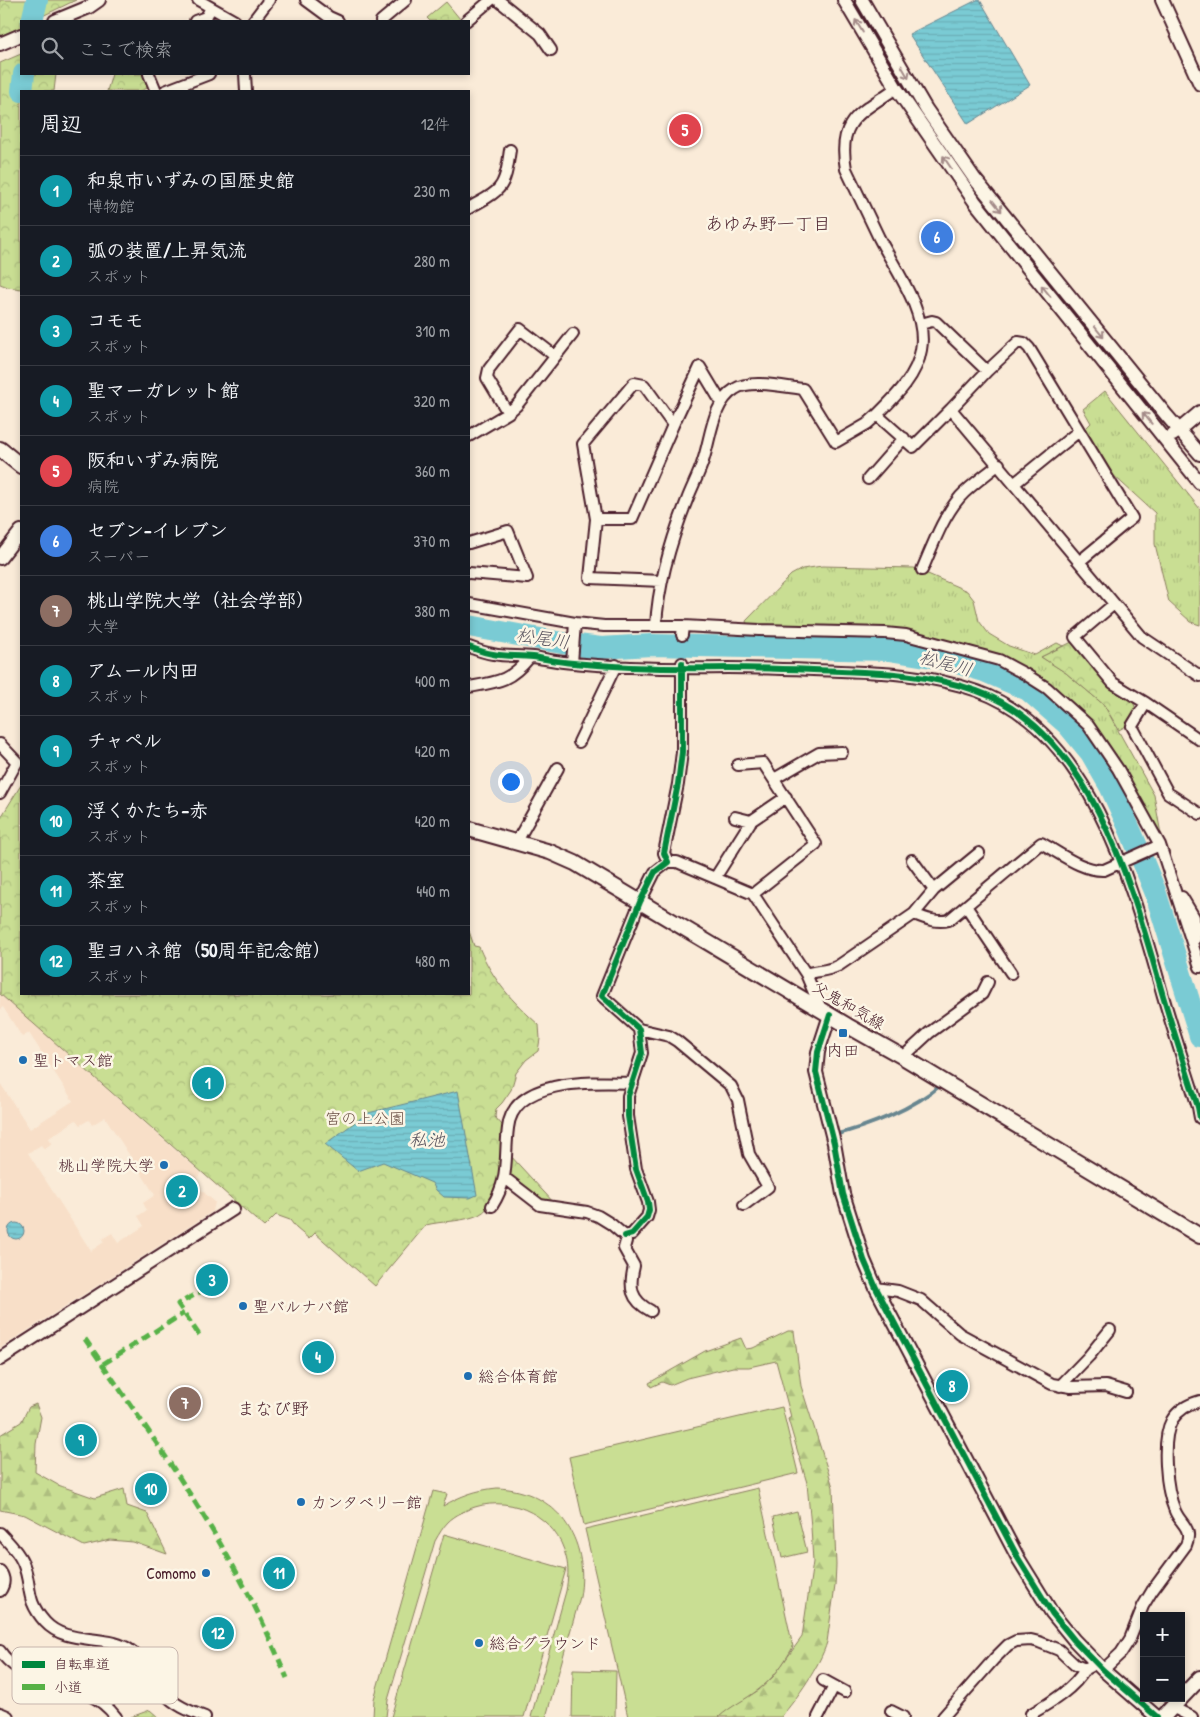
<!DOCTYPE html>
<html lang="ja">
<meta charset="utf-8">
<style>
body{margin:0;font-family:"Patrick Hand","Klee One",sans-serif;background:#20242c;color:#f1f3f6}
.controls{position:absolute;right:15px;bottom:15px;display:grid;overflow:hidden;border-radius:0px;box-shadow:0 2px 8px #0003}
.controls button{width:45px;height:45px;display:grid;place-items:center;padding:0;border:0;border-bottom:1px solid #363941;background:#171b24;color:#f1f3f6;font:25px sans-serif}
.you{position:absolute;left:510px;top:781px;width:18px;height:18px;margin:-12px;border:4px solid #fff;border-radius:50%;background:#1a73e8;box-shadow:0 0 0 8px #1a73e833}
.badge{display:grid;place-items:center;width:32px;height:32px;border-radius:50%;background:#1f6fb2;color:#fff;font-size:16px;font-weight:700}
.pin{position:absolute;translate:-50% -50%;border:2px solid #fff;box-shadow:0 1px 5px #0006}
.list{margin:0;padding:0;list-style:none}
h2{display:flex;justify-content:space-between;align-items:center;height:65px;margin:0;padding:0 20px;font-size:21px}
h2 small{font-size:16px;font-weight:400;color:#9ea1a6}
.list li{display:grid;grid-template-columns:32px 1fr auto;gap:15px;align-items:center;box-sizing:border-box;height:70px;padding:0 20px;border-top:1px solid #363941}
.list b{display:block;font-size:19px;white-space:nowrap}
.list p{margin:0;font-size:16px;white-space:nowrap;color:#9ea1a6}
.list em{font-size:16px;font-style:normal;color:#9ea1a6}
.icon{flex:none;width:28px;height:28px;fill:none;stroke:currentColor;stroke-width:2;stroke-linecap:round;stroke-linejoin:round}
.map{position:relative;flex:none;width:1200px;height:1717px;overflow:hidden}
.search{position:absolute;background:#171b24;box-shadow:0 2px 8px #0003;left:20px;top:20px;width:450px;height:55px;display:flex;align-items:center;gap:12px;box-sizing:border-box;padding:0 18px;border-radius:0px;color:#9ea1a6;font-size:19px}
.panel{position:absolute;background:#171b24;box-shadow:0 2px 8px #0003;left:20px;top:90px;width:450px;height:905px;border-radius:0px}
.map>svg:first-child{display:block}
</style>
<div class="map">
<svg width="1200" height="1717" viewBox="0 0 1200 1717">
<defs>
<pattern id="grass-tufts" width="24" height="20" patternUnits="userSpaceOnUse" patternTransform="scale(1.25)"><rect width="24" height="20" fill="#c9de93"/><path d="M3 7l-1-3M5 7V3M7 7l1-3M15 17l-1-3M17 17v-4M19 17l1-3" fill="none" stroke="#aebe7f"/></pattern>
<pattern id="forest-firs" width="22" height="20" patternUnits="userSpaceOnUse" patternTransform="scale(1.25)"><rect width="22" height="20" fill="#c9de93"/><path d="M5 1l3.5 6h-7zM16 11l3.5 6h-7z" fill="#aebe7f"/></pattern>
<pattern id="park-crowns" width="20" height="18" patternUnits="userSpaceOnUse" patternTransform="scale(1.25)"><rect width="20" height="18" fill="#c9de93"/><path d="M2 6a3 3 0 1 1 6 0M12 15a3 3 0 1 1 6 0" fill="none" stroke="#aebe7f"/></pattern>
<pattern id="water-rules" width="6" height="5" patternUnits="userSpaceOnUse" patternTransform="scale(1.25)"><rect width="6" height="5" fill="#7acbd4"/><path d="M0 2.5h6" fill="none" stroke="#6baeb6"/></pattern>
</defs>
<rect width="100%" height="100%" fill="#faebd8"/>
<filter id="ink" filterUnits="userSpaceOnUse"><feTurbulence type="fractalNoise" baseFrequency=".02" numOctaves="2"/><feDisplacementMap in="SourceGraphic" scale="10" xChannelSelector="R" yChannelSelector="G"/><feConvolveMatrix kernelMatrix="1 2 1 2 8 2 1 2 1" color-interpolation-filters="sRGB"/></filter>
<g filter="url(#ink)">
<path fill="#f8dfc8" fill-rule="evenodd" d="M0,994L201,1173L193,1183L215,1202L213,1211L0,1348V1083L30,1129L73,1101L29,1033L22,1037L3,1007L0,1009ZM105,1117L155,1195L143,1203L147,1210L138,1216L144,1226L118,1243L112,1233L102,1239L104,1242L91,1251L28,1153L41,1145L44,1149L52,1143L49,1138L76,1120L80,1125L89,1120L92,1125Z"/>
<path fill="url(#grass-tufts)" stroke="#8a7e5f" d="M1105,391L1200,509V625L1191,622L1169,602L1155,544V513L1112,474L1085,429L1091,423L1083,409Z
M822,566L914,568L967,591L974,600L979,621L989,634L1009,646L1035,655L1057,643L1063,646L1041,657L1066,673L1104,705L1154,795L1162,840L1101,735L1044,681L937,638L747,625L746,621L791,575L802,569Z"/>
<path fill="url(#forest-firs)" stroke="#8a7e5f" d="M788,1331H794L801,1386L833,1487L836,1565L835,1586L827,1642C820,1666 797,1698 781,1717H719L726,1710L759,1690L773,1677L802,1637L813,1562L811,1527L807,1483L788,1419L791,1417L776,1361L749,1367H733L687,1378L670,1385L662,1382L651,1387L649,1383L705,1351L741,1338L746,1349L753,1348Z
M36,1404L41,1417L36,1444L35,1472L58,1485L95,1498L124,1489L127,1506L147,1513L167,1554L133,1542L110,1540L84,1546L25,1515L0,1510V1435L21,1422L29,1407Z"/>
<path fill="url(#park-crowns)" stroke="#8a7e5f" d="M0,0H76L32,21H21V27L0,36Z
M446,2L460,19L457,21H430L427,18Z
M21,54V74H56L54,91H21V289L8,287L0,284V63Z
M112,74H145L151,87L140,91H107Z
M1072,642L1109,686L1133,701L1136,710L1126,726L1119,730L1104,705L1066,673L1041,657Z
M21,785V994H469V931L474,946L479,947C493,981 512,1001 539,1025L540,1039L538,1051L526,1060L516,1073L511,1090L502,1103L496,1109L495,1117L503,1126C501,1152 505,1209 473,1217C458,1222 442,1221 426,1225L375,1286L315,1233L309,1239L296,1228L290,1220L276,1215L264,1227L0,994V819Z
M509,1154L555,1204C538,1202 522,1186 509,1175Z
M150,1710L158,1717H131Z"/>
<path fill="#c9de93" stroke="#8a7e5f" d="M782,1407L798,1473L584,1525L569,1457Z
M497,1488C557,1490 590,1539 580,1597L546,1717H531L566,1591C568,1579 569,1568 566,1557C557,1517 513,1495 475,1507C466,1510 455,1515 448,1522C443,1527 439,1534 435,1541L388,1700L386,1717H373L374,1699L433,1491L447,1494L443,1506C460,1496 476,1490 497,1488Z
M758,1488L793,1647C784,1663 773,1679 758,1690C745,1700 731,1706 719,1717H628L585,1529Z
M797,1511L807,1552L782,1558L773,1517Z
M444,1534L566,1569L524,1717H391Z
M573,1670L616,1671L615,1717H572Z"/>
<path fill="url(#water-rules)" stroke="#678690" d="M977,0H980L1030,85L968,124L909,34Z
M458,1091L477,1195L470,1198L444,1197L436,1190L432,1183L383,1162L358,1171L325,1144L368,1113Z
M8 1231a8 8 0 1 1 16 0a8 8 0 1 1-16 0Z"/>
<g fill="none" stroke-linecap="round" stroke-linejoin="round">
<path stroke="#678690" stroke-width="4" d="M834,1135C870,1126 913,1109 942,1084"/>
<path stroke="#7acbd4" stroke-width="22" d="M32,21L37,0
M22,91L24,74
M469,626L562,643L601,648L651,645L889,650L944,659L984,671L1028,690L1068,725L1091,753L1110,786L1131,832L1155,891L1200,1036"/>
<defs>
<path id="minor" d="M198,0L235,21
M306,0L329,17L338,21
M498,0L540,34L551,50
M195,21L206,17L211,8
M253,21L269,0
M381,21L406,0
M466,21L491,0
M149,74L156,91
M245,74L246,91
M165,91L209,74
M469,208C478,202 492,197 499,188C507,179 508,162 510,150
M921,324L932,321L936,322L987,371L951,409L1142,637L1200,676
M987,371L1018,342L1024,343L1029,348L1132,518L1080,561
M508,413L487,378L489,369L520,329L555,356
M877,415C895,397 917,376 921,350C928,313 895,269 879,238C868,215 857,192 846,169C837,119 860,114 896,88
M673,425L700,367L721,402
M469,436L508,413L517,405L573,334
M868,479L904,438
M1015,483L1079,431
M596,519H632L673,425L644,385L634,383L583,444L596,519L590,578L662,581
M469,543L508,531L527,578L469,573
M922,570C933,545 942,518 960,497C971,485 986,475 999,464
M469,604L575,623L604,626H656
M1114,604L1075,637L1113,683L1146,703L1200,740
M683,626L759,630L885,633L906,635L999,660L1025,674L1047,688L1088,725L1118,769L1160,845L1200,967
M682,635L683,626H656C658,584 672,538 687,500C692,487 699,474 703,461C711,438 712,403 735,389C750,379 785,387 803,389L836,442L867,424L877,415L913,447L951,409
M469,647C477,650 485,653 493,654C506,657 520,655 533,657C546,659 559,662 573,663C624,668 676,669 728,668C757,668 785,669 813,670C869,672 924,672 977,691C1093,732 1133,891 1163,996C1174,1033 1186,1070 1198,1107L1200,1118
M572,663L575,623
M469,687C499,682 510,681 530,657
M1146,703L1132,726L1168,793L1200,814
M579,742L616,665
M0,744L17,762L0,793
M738,765L763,763L816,844L753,894
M774,779L819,753L842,752
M735,817L751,821L786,797
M516,843L558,768
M912,860L934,890
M668,862H677L753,894L806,974L821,1009
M715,878L751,821
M1182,897L1194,917L1195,939
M966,906L1011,973
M914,914L934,890L979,853
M806,974C817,970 825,972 838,966L914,914C926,919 937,923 949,920L1041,843C1060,853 1082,871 1104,870L1160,845
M639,1029L669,1036L677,1041L731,1086L738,1100L749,1154L768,1187L744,1205
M903,1057L929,1033L982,994L988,982
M505,1178L540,1205L587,1212L598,1216L611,1224L625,1236L626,1241L624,1248L634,1266C629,1287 630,1300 651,1311
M492,1206C510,1178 504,1159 508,1128C513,1077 595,1082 633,1083
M625,1236L632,1234L647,1217L649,1210L648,1202L636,1169L628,1116V1096L642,1053L639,1029L602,996L640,902L655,872L668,862L664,853L678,784L682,752V663
M876,1288L898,1291L921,1300L960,1334L1052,1384L1071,1387L1106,1386L1126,1392
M1060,1386L1089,1356L1110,1330
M0,1533C8,1542 18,1551 23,1563C33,1588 24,1598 45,1622C66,1645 101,1634 127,1648C145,1659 150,1677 163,1692C174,1705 189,1711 205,1717
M0,1571C5,1578 5,1584 0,1591
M0,1651C9,1665 28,1676 44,1682C58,1688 75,1688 89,1695C100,1700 109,1708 116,1717
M1103,1670L1121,1653L1130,1639L1143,1606L1152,1591L1186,1545C1193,1528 1181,1525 1175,1511C1166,1490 1161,1440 1172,1420C1178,1410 1189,1404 1200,1401
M823,1680L845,1692
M1172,1707L1192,1717
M891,1711L903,1717
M818,1717L834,1686
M943,1717L994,1659L1008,1645L1016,1641L1031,1640L1039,1642L1059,1650L1075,1665L1085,1669L1096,1663
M1032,1717L1031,1714C1050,1703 1075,1688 1085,1669"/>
<path id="tertiary" d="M844,0L896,88L975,202L1200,483
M862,0L926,109L974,178L1167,416L1200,454
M1162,0L1200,84
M55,21L89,7L99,0
M0,44L21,35
M1173,435L1200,412
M0,558L21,531
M830,1015L818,1052L816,1072L834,1143L843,1194L864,1260L876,1288L1018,1558L1052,1613L1074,1640L1103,1670L1157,1717
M0,1359L233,1209
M0,1714L7,1717"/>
<path id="secondary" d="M0,449L21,466
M469,829L550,852L575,863L848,1026L903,1057L1200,1236
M1181,1698L1200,1678
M1163,1717L1181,1698"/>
</defs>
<use href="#minor" stroke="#4a1f2b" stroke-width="14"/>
<use href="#tertiary" stroke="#4a1f2b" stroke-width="16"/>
<use href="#secondary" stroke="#4a1f2b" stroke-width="18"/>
<use href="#minor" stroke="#fcf5e5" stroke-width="10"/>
<use href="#tertiary" stroke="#fcf5e5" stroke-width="12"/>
<use href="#secondary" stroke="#fcf5e5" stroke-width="14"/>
<path stroke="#57b146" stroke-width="5" stroke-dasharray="10 5" stroke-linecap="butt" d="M199,1335L178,1304L214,1284
M85,1339C145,1426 208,1514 256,1609C267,1631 277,1655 287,1678
M103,1364L184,1313"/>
<defs>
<path id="cycleway" d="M469,647C477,650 485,653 493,654C506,657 520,655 533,657C546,659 559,662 573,663C624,668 676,669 728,668C757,668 785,669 813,670C869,672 924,672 977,691C1093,732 1133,891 1163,996C1174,1033 1186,1070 1198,1107L1200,1118
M830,1015L818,1052L816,1072L834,1143L843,1194L864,1260L876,1288L1018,1558L1052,1613L1074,1640L1103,1670L1157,1717
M625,1236L632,1234L647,1217L649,1210L648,1202L636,1169L628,1116V1096L642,1053L639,1029L602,996L640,902L655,872L668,862L664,853L678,784L682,752V663"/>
</defs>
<use href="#cycleway" stroke="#fcf5e5" stroke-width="9"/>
<use href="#cycleway" stroke="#00873e" stroke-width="6"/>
</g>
<defs><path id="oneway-shaft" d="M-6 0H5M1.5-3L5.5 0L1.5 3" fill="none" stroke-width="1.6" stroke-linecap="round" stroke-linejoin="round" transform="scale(1.25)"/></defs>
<g stroke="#a38a88">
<use href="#oneway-shaft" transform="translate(859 26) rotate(-121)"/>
<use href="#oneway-shaft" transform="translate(905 72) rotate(60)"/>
<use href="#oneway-shaft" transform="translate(947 162) rotate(-124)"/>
<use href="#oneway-shaft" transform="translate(997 206) rotate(51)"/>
<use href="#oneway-shaft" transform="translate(1046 291) rotate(-129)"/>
<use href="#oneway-shaft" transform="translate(1099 332) rotate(51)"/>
<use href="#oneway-shaft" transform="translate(1147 418) rotate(-129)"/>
</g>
</g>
<g fill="#1f6fb2" stroke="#fcf5e5" stroke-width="2">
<rect x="838" y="1028" width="10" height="10" rx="2.5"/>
<circle cx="23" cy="1060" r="5"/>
<circle cx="164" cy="1165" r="5"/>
<circle cx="243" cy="1306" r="5"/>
<circle cx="468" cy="1376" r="5"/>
<circle cx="301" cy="1502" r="5"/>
<circle cx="206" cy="1573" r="5"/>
<circle cx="479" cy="1643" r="5"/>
</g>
<g text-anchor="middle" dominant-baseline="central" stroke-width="5" stroke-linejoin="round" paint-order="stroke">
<g font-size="16" fill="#4a1f2b" stroke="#fcf5e5">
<text transform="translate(849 1005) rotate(30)">父鬼和気線</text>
</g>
<g font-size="16" fill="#4a1f2b" stroke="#fcf5e5" text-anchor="start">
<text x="843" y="1050" text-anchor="middle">内田</text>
<text x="33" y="1060">聖トマス館</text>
<text x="154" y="1165" text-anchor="end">桃山学院大学</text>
<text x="253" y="1306">聖バルナバ館</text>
<text x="478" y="1376">総合体育館</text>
<text x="311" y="1502">カンタベリー館</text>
<text x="196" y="1573" text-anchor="end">Comomo</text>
<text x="489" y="1643">総合グラウンド</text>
</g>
<g font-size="16" fill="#6a4f45" stroke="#fcf5e5">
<text x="365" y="1118">宮の上公園</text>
</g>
<g font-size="18" fill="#4a1f2b" stroke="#fcf5e5">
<text x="768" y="223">あゆみ野一丁目</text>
<text x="273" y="1408">まなび野</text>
</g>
<g font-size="18" font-style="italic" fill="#58535e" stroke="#fcf5e5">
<text transform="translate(543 638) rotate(9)">松尾川</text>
<text transform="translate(946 663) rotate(15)">松尾川</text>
<text x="427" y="1139">私池</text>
</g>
</g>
<rect x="12" y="1647" width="166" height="57" rx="8" fill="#fcf5e5" stroke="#c7b5ad" stroke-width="1"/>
<rect x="22" y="1661" width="23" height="7" fill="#00873e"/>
<rect x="22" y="1684" width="23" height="6" fill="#57b146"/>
<g font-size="14" fill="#4a1f2b">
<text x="54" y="1669">自転車道</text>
<text x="54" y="1692">小道</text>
</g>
</svg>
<div class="controls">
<button>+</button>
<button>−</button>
</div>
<div class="you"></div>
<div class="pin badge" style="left:208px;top:1083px;background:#0f9aa8">1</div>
<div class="pin badge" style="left:182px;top:1191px;background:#0f9aa8">2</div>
<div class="pin badge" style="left:212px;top:1280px;background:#0f9aa8">3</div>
<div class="pin badge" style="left:318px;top:1357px;background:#0f9aa8">4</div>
<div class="pin badge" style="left:685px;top:130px;background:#e0444e">5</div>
<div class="pin badge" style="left:937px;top:237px;background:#3f7fe0">6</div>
<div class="pin badge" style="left:185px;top:1403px;background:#8d6e63">7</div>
<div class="pin badge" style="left:952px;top:1386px;background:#0f9aa8">8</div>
<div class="pin badge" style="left:81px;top:1440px;background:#0f9aa8">9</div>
<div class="pin badge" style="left:151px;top:1489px;background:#0f9aa8">10</div>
<div class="pin badge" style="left:279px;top:1573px;background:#0f9aa8">11</div>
<div class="pin badge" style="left:218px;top:1633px;background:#0f9aa8">12</div>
<div class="search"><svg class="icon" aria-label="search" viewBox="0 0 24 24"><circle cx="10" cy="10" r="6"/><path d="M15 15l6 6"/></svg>ここで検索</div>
<section class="panel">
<h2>周辺<small>12件</small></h2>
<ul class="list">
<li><span class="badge" style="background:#0f9aa8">1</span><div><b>和泉市いずみの国歴史館</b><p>博物館</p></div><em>230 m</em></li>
<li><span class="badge" style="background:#0f9aa8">2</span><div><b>弧の装置/上昇気流</b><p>スポット</p></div><em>280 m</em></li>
<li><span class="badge" style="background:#0f9aa8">3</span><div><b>コモモ</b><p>スポット</p></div><em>310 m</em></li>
<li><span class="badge" style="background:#0f9aa8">4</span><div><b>聖マーガレット館</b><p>スポット</p></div><em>320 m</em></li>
<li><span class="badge" style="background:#e0444e">5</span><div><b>阪和いずみ病院</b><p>病院</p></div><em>360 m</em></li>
<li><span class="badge" style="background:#3f7fe0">6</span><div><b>セブン-イレブン</b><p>スーパー</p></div><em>370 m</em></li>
<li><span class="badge" style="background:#8d6e63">7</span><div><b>桃山学院大学（社会学部）</b><p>大学</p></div><em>380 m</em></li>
<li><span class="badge" style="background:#0f9aa8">8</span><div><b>アムール内田</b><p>スポット</p></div><em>400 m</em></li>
<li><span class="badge" style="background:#0f9aa8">9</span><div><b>チャペル</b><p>スポット</p></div><em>420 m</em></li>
<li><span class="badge" style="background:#0f9aa8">10</span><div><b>浮くかたち-赤</b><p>スポット</p></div><em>420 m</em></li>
<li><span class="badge" style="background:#0f9aa8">11</span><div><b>茶室</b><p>スポット</p></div><em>440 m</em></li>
<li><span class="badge" style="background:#0f9aa8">12</span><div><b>聖ヨハネ館（50周年記念館）</b><p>スポット</p></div><em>480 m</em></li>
</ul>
</section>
</div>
